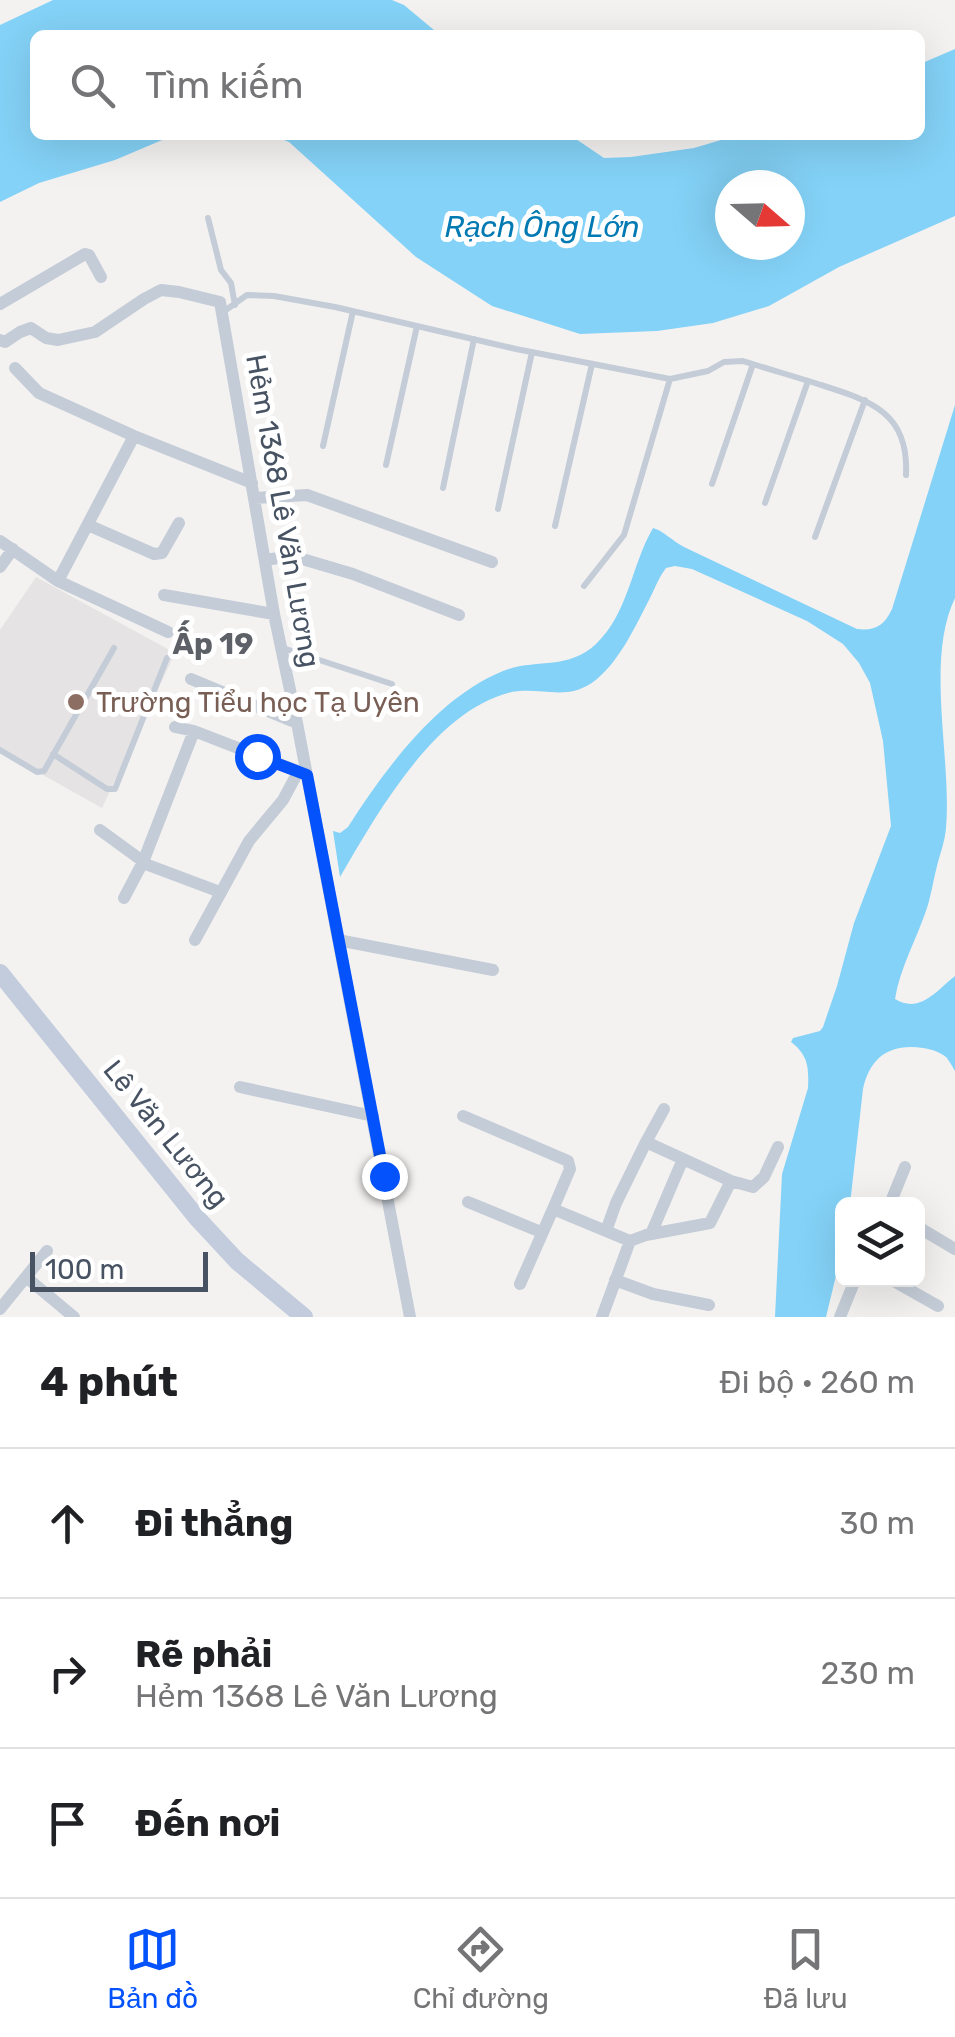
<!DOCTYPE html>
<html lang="vi">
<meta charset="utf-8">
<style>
body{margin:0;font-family:Rubik,sans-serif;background:#f2f2f2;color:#202124}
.controls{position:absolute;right:30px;bottom:30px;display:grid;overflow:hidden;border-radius:15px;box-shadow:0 10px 40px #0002}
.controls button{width:90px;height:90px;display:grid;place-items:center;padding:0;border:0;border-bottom:2px solid #e0e0e0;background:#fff;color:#202124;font:50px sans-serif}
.compass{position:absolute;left:715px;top:170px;width:90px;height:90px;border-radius:50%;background:#fff;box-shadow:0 10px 40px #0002;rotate:110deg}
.scale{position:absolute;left:30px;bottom:25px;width:178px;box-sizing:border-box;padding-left:10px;border:5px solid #475262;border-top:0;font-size:28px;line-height:35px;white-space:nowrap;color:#475262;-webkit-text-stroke:8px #fff;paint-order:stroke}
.stop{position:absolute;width:30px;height:30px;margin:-22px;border:8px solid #0352fc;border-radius:50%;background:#fff}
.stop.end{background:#0352fc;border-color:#fff;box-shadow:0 2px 10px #0008}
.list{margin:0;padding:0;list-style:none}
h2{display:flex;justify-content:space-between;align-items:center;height:130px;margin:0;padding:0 40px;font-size:42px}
h2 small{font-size:32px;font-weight:400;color:#757577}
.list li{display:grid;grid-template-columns:65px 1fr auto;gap:30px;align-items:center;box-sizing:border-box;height:150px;padding:0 40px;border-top:2px solid #e0e0e0}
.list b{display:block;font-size:38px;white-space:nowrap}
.list p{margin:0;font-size:32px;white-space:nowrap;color:#757577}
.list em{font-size:32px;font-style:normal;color:#757577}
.icon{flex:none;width:55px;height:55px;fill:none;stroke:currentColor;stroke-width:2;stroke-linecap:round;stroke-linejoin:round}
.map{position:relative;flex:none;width:955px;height:1317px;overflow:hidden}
.search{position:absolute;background:#fff;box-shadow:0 10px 40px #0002;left:30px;right:30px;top:30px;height:110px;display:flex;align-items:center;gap:25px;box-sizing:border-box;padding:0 35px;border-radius:15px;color:#757577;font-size:38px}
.sheet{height:580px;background:#fff}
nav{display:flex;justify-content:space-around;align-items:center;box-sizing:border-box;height:140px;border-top:2px solid #e0e0e0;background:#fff;font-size:28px;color:#757577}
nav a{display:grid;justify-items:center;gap:5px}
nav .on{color:#0352fc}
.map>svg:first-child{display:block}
</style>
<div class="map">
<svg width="955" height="1317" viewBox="0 0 955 1317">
<rect width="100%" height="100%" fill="#f4f2f1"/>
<path fill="#e5e3e3" d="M36,577L175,653L102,808L0,751V630Z"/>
<path fill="#84d2f7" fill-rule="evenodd" d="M53,0H392L404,5L440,35H35V135H174L115,160L39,183L0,202V25Z
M955,49V216L839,267L769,306L713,323L657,331L580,334L492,306L416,257L289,142L272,135H570L604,158L631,157L694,148L738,135H920V64ZM790,185V245H730V185Z
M955,405V598C925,660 952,759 946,828C945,841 940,854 937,866C933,881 931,897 926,911C916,940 900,968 895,999C920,1014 936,991 955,976V1071C954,1069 948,1059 946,1057C940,1052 931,1049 923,1048C890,1043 870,1057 863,1089L850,1204H842V1251L826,1317H775L782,1174L808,1088C809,1067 808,1055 791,1042L793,1038L820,1031L823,1027L837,986L854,923L891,826L883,741L870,683L859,663L843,644L807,621L692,569L675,566L666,568C659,577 656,586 651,596C637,623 621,659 597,679C567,704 540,685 508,693C433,713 377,814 340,877L333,831L340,833L348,827C385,769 438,697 503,671C535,658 567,671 596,644C629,612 631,566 653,528C662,530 674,542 684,547L857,629C875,631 884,626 892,609Z"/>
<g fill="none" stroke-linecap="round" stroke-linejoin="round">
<path stroke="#c4ccd7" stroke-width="6" d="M208,218L221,270L231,283L235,305
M223,312L247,295L274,296L335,307L516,349L670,379L708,371L724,362L743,361C768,369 793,376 818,384C871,401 909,412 906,475
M323,446L353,311
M386,465L417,326
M712,484L753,364
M443,488L474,339
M765,503L808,381
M498,509L532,352
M555,526L592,364
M815,537L865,400
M584,586L624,535L670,379
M283,648L392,684
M0,750L37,772L44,771L114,648
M53,754L107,789H115L167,658"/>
<path stroke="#c4ccd7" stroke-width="12" d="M0,304L85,254L89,255L101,277
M0,340L5,342L20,332L31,328L46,338L58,340L95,332L144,299L161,290L179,292L220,302L274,614L297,723L410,1317
M15,368L39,393L134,436L252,483
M255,498L307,495L492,562
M88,525L154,554L162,553L179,523
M0,541L58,581L168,632
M265,560L292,556L353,574L459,615
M0,567L13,549
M58,581L134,436
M164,595L274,614
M191,679L297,723
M175,727L194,731L305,774
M100,830L148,865L220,892
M124,898L143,862L194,731
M195,940L249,841L283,800L298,772
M338,940L493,970
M240,1087L373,1116
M664,1109L646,1142L731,1181L753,1187L764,1177L778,1147
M463,1116L568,1161L570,1169L553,1209
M468,1202L541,1232
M890,1204L905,1167
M918,1227L955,1249
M651,1234L683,1159
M630,1241L606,1231L616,1203L646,1142
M26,1277L74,1317
M615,1280L653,1294L709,1305
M892,1280L938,1306
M520,1284L553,1209L606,1231
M0,1309L47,1251
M602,1317L630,1241L646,1235L710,1223L731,1181
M840,1317L855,1280"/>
<path stroke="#c2ccdc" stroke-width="18" d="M0,973L198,1219L237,1261L304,1317"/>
</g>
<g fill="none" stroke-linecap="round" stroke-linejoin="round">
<path stroke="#0352fc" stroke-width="12" d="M257,756L307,775L384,1176"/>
</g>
<circle fill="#8d6e63" stroke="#fff" stroke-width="4" cx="76" cy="702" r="10"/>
<g text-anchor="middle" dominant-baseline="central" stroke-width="10" stroke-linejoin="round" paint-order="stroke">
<g font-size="28" fill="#475262" stroke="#fff">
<text transform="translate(283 511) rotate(80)">Hẻm 1368 Lê Văn Lương</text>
<text transform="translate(166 1134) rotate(51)">Lê Văn Lương</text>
</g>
<g font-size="28" fill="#785e54" stroke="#fff" text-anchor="start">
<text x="96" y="702">Trường Tiểu học Tạ Uyên</text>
</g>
<g font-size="30" font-style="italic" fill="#0179b2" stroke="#fff">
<text x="542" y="227">Rạch Ông Lớn</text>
</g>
<g font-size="30" font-weight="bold" fill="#5d6067" stroke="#fff">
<text x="213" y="644">Ấp 19</text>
</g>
</g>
</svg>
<div class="controls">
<button><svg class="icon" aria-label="layers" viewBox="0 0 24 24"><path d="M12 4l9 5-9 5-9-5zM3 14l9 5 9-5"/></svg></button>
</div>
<svg class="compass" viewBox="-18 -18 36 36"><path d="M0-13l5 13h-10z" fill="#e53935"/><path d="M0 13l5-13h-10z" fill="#757577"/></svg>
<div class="scale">100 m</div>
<div class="stop" style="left:257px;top:756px"></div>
<div class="stop end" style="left:384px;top:1176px"></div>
<div class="search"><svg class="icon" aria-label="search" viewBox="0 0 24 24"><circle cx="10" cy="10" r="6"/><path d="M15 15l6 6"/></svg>Tìm kiếm</div>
</div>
<section class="sheet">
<h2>4 phút<small>Đi bộ · 260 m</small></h2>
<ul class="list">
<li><svg class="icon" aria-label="ahead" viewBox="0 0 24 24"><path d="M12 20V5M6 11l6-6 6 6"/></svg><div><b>Đi thẳng</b></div><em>30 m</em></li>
<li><svg class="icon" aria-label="right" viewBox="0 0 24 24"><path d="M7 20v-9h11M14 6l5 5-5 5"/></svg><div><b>Rẽ phải</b><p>Hẻm 1368 Lê Văn Lương</p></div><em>230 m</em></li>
<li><svg class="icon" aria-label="arrive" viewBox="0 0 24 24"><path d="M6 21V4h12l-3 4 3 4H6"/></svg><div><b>Đến nơi</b></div></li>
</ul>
</section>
<nav>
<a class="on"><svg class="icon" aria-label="map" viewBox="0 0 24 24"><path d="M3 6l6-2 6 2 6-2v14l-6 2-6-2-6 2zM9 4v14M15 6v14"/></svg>Bản đồ</a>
<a><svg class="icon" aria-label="directions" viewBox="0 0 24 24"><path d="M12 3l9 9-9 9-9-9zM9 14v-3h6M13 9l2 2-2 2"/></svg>Chỉ đường</a>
<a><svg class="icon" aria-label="saved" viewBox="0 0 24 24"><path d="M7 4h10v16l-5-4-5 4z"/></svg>Đã lưu</a>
</nav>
